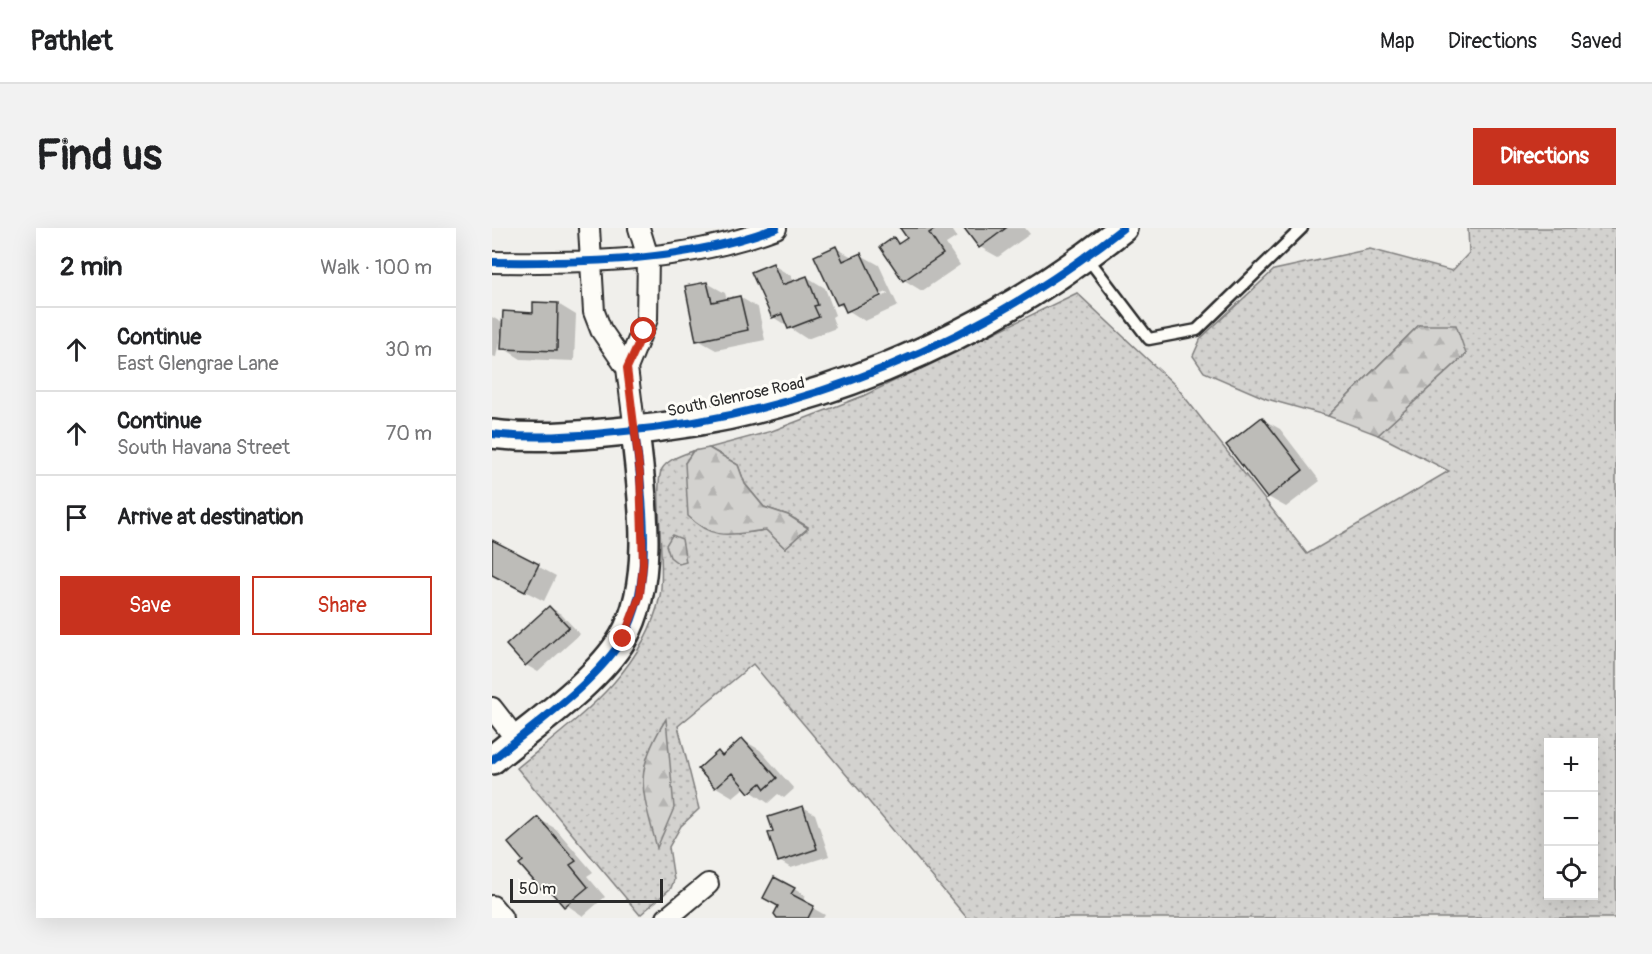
<!DOCTYPE html>
<meta charset="utf-8">
<style>
body{margin:0;font-family:Pangolin,sans-serif;background:#f2f2f2;color:#202124}
.controls{position:absolute;right:18px;bottom:18px;display:grid;overflow:hidden;border-radius:0px;box-shadow:0 6px 24px #0002}
.controls button{width:54px;height:54px;display:grid;place-items:center;padding:0;border:0;border-bottom:2px solid #e0e0e0;background:#fff;color:#202124;font:30px sans-serif}
.scale{position:absolute;left:18px;bottom:15px;width:153px;box-sizing:border-box;padding-left:6px;border:3px solid #2b2b2b;border-top:0;font-size:16px;line-height:21px;white-space:nowrap;color:#2b2b2b;-webkit-text-stroke:4px #fdfcf7;paint-order:stroke}
.stop{position:absolute;width:18px;height:18px;margin:-14px;border:4px solid #c8321e;border-radius:50%;background:#fff}
.stop.end{background:#c8321e;border-color:#fff;box-shadow:0 2px 6px #0008}
.list{margin:0;padding:0;list-style:none}
h2{display:flex;justify-content:space-between;align-items:center;height:78px;margin:0;padding:0 24px;font-size:26px}
h2 small{font-size:20px;font-weight:400;color:#757577}
.list li{display:grid;grid-template-columns:39px 1fr auto;gap:18px;align-items:center;box-sizing:border-box;height:84px;padding:0 24px;border-top:2px solid #e0e0e0}
.list b{display:block;font-size:22px;white-space:nowrap}
.list p{margin:0;font-size:20px;white-space:nowrap;color:#757577}
.list em{font-size:20px;font-style:normal;color:#757577}
.actions{display:flex;gap:12px;padding:18px 24px}
.actions a{flex:1;padding:14px 0;border:2px solid #c8321e;border-radius:0px;text-align:center;font-size:21px;color:#c8321e}
.actions .main{background:#c8321e;color:#fff}
.icon{flex:none;width:33px;height:33px;fill:none;stroke:currentColor;stroke-width:2;stroke-linecap:round;stroke-linejoin:round}
.map{position:relative;flex:none;width:1124px;height:690px;overflow:hidden;border-radius:0px}
header{display:flex;align-items:center;gap:36px;box-sizing:border-box;height:84px;padding:0 30px;background:#fff;border-bottom:2px solid #e0e0e0}
header strong{font-size:28px}
nav{display:flex;gap:33px;margin-inline-start:auto;font-size:21px}
.intro{display:flex;align-items:center;justify-content:space-between;box-sizing:border-box;height:144px;padding:0 36px}
h1{margin:0;font-size:42px}
.button{padding:15px 27px;border-radius:0px;background:#c8321e;color:#fff;font-size:21px;font-weight:700}
main{display:flex;gap:36px;padding:0 36px}
aside{flex:1;background:#fff;border-radius:0px;box-shadow:0 6px 24px #0002}
.map>svg:first-child{display:block}
</style>
<header>
<strong>Pathlet</strong>
<nav><a>Map</a><a>Directions</a><a>Saved</a></nav>
</header>
<div class="intro"><h1>Find us</h1><a class="button">Directions</a></div>
<main>
<aside>
<h2>2 min<small>Walk · 100 m</small></h2>
<ul class="list">
<li><svg class="icon" aria-label="ahead" viewBox="0 0 24 24"><path d="M12 20V5M6 11l6-6 6 6"/></svg><div><b>Continue</b><p>East Glengrae Lane</p></div><em>30 m</em></li>
<li><svg class="icon" aria-label="ahead" viewBox="0 0 24 24"><path d="M12 20V5M6 11l6-6 6 6"/></svg><div><b>Continue</b><p>South Havana Street</p></div><em>70 m</em></li>
<li><svg class="icon" aria-label="arrive" viewBox="0 0 24 24"><path d="M6 21V4h12l-3 4 3 4H6"/></svg><div><b>Arrive at destination</b></div></li>
</ul>
<div class="actions"><a class="main">Save</a><a>Share</a></div>
</aside>
<div class="map">
<svg width="1124" height="690" viewBox="0 0 1124 690">
<defs>
<pattern id="grass-dots" width="8" height="8" patternUnits="userSpaceOnUse" patternTransform="scale(1.5)"><rect width="8" height="8" fill="#d3d2cf"/><path d="M2 2h.1M6 6h.1" fill="none" stroke="#b5b4b2" stroke-width="1.8" stroke-linecap="round"/></pattern>
<pattern id="forest-firs" width="22" height="20" patternUnits="userSpaceOnUse" patternTransform="scale(1.5)"><rect width="22" height="20" fill="#d3d2cf"/><path d="M5 1l3.5 6h-7zM16 11l3.5 6h-7z" fill="#b5b4b2"/></pattern>
</defs>
<rect width="100%" height="100%" fill="#f0efeb"/>
<filter id="ink" filterUnits="userSpaceOnUse"><feTurbulence type="fractalNoise" baseFrequency=".0167" numOctaves="2"/><feDisplacementMap in="SourceGraphic" scale="12" xChannelSelector="R" yChannelSelector="G"/><feConvolveMatrix kernelMatrix="1 2 1 2 8 2 1 2 1" color-interpolation-filters="sRGB"/></filter>
<g filter="url(#ink)">
<path fill="url(#grass-dots)" stroke="#7f7e7d" stroke-width="1.5" fill-rule="evenodd" d="M976,0H1124V690H475L261,436L186,498L207,581L189,598L177,619L182,652L179,660L148,687L25,540C83,492 151,446 168,368C174,341 161,255 170,241C176,231 190,227 201,223L193,235L246,306L274,302L293,320L316,299L296,287L272,279L253,256L246,237L217,220L280,203L371,168L585,65L684,158L815,326L957,243L886,207L974,126L927,97L836,188L775,171L712,144L701,128L709,110L782,42L878,21L960,43L977,25ZM1056,514H1102V668H1056Z"/>
<path fill="url(#forest-firs)" stroke="#7f7e7d" stroke-width="1.5" d="M927,97H964L974,126L886,207L836,188Z
M217,220L246,237L253,256L272,279L296,287L316,300L293,320L274,302C240,306 222,314 196,288L193,235L201,223Z
M180,307L190,311L194,334L187,336L178,329L174,317Z
M174,491L182,580L165,620C150,561 140,546 174,491Z"/>
<path fill="#0003" fill-rule="evenodd" d="M410,0H459L465,9L454,16L468,37L430,63L412,52L402,11L409,15L417,10Z
M474,0H533L538,6L506,29L488,19Z
M344,20L362,30L369,27L387,37L406,78L373,93L346,76ZM395,64L396,66L359,83V80Z
M281,37L299,48L302,54L315,49L333,60L343,87L340,89L344,100L315,111L281,89Z
M215,55L233,65L235,72L248,69L266,80L273,112L224,122L206,112Z
M66,76L84,87L82,133L29,131L11,120L10,99L4,129L0,128V89L12,96Z
M770,191L788,201L828,253L794,279L776,269Z
M0,314L64,348L52,373L0,346Z
M57,379L69,386L88,406L46,444L34,437L16,418Z
M251,512L268,522L302,561L292,570L286,566L276,575L253,559L241,569L224,559L226,525L232,528Z
M311,579L323,586L337,628L299,640L287,633Z
M47,591L64,601L101,644L95,648L113,669L91,688L50,660L33,633Z
M302,661L314,668L310,674L333,687L331,690H287L284,685Z"/>
<path fill="#bdbcb8" stroke="#2b2b2b" stroke-width="1.5" d="M408,0H445L437,5L451,26L411,53L388,19L402,9L406,16L415,10Z
M472,0H514L487,20Z
M344,18L351,33L369,25L389,68L354,84L350,75L345,77L322,28Z
M281,35L290,57L315,48L326,77L322,78L327,89L296,101L290,86L280,90L259,44Z
M215,54L220,74L248,68L256,102L204,113L193,58Z
M41,74L66,75L65,123L9,121L11,83L41,85Z
M770,189L811,242L775,270L734,217Z
M0,312L47,336L33,364L0,347Z
M57,378L77,399L33,438L14,417Z
M250,510L285,550L273,561L269,555L257,565L240,545L223,560L206,541L226,523L230,528Z
M311,578L325,621L286,634L276,605L281,603L276,589Z
M46,589L84,633L78,637L96,659L72,679L54,658L49,661L27,636L31,633L16,615Z
M282,649L303,660L299,666L322,678L316,690H285L282,686L286,678L271,670Z"/>
<g fill="none" stroke-linecap="round" stroke-linejoin="round">
<defs>
<path id="lane" d="M594,28L657,111L705,102L810,0"/>
<path id="street" d="M97,0L102,84L109,102L135,140L143,203
M0,34C95,35 193,34 284,0
M135,140L155,91L156,29L147,0
M0,480L24,511
M0,678L10,690
M175,690L216,656"/>
<path id="secondary" d="M0,206C40,211 82,208 123,204C309,189 485,116 631,0
M0,532C40,498 104,455 131,410C164,354 150,265 143,203"/>
</defs>
<use href="#lane" stroke="#2b2b2b" stroke-width="15"/>
<use href="#street" stroke="#2b2b2b" stroke-width="24"/>
<use href="#secondary" stroke="#2b2b2b" stroke-width="32"/>
<use href="#lane" stroke="#fdfcf7" stroke-width="10"/>
<use href="#street" stroke="#fdfcf7" stroke-width="20"/>
<use href="#secondary" stroke="#fdfcf7" stroke-width="27"/>
<defs>
<path id="cycleway" d="M0,34C95,35 193,34 284,0
M0,206C40,211 82,208 123,204C309,189 485,116 631,0
M0,532C40,498 104,455 131,410C164,354 150,265 143,203"/>
</defs>
<use href="#cycleway" stroke="#fdfcf7" stroke-width="11"/>
<use href="#cycleway" stroke="#0057b8" stroke-width="8"/>
</g>
</g>
<g fill="none" stroke-linecap="round" stroke-linejoin="round" filter="url(#ink)">
<path stroke="#c8321e" stroke-width="8" d="M131,411L148,367L151,336L148,246L135,140L152,103"/>
</g>
<g text-anchor="middle" dominant-baseline="central" stroke-width="6" stroke-linejoin="round" paint-order="stroke">
<g font-size="16" fill="#2b2b2b" stroke="#fdfcf7">
<text transform="translate(244 169) rotate(-12)">South Glenrose Road</text>
</g>
</g>
</svg>
<div class="controls">
<button>+</button>
<button>−</button>
<button><svg class="icon" aria-label="locate" viewBox="0 0 24 24"><circle cx="12" cy="12" r="6"/><path d="M12 2v4M12 18v4M2 12h4M18 12h4"/></svg></button>
</div>
<div class="scale">50 m</div>
<div class="stop" style="left:152px;top:103px"></div>
<div class="stop end" style="left:131px;top:411px"></div>
</div>
</main>
